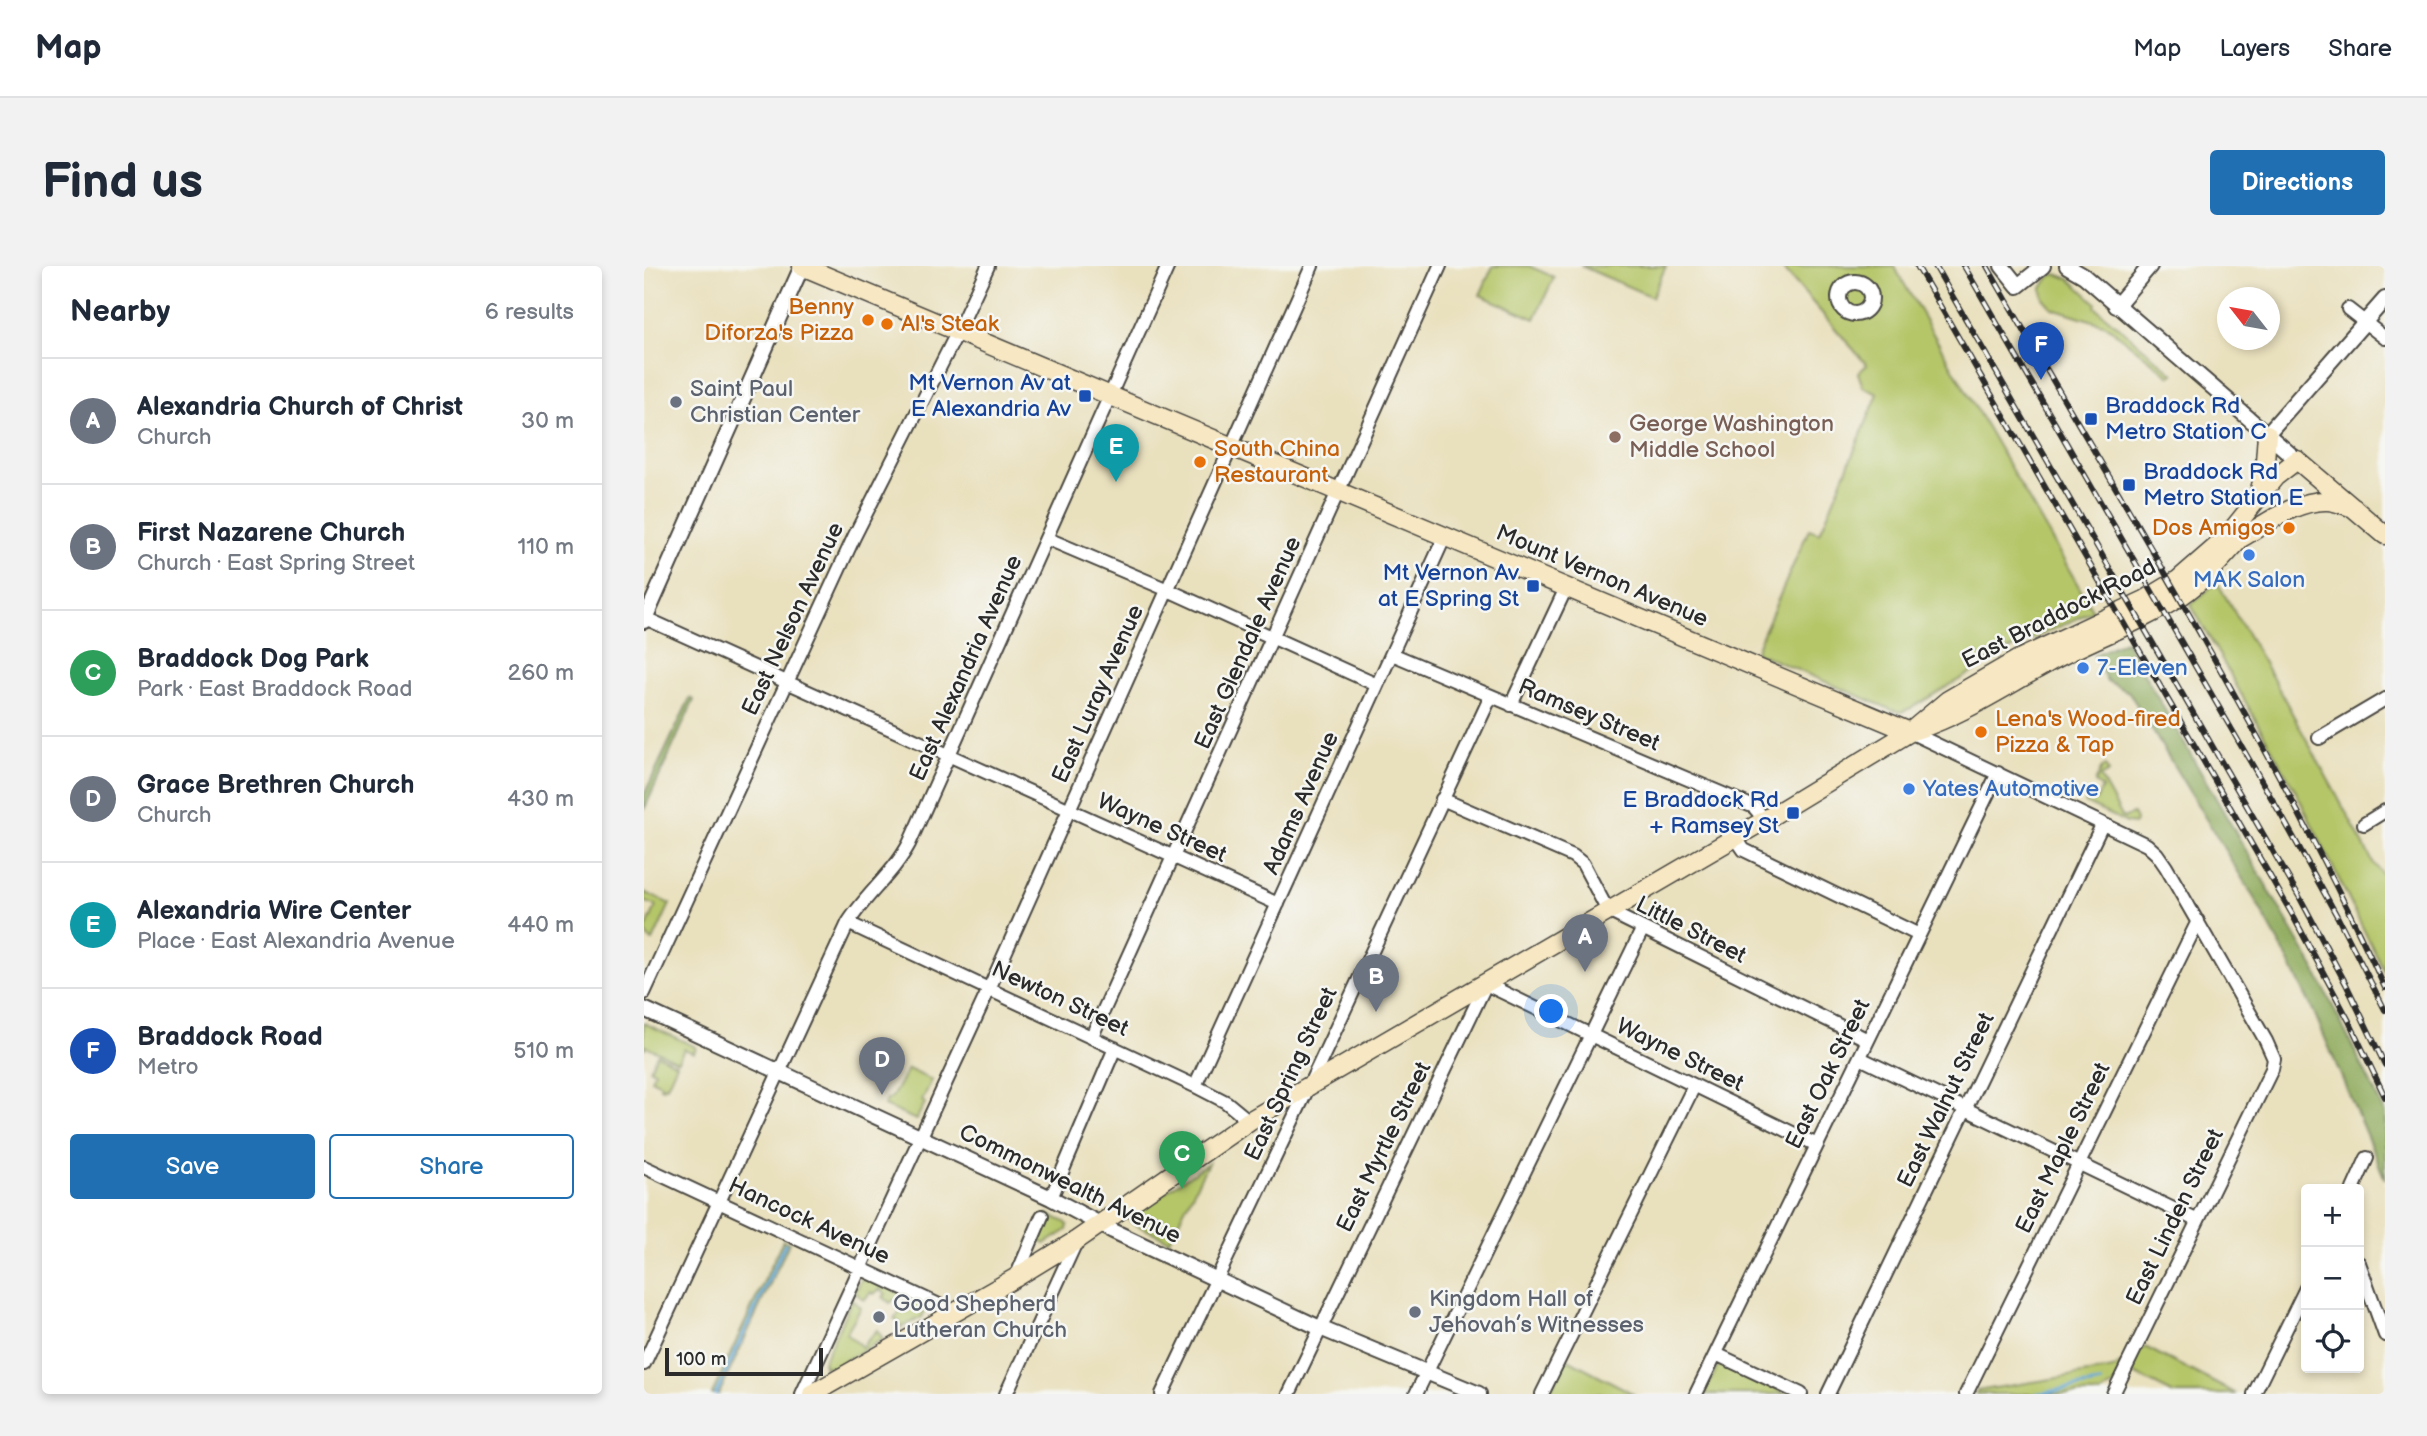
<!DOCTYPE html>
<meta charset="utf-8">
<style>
body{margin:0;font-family:"Balsamiq Sans",sans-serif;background:#f2f2f3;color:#1f2937}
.controls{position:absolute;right:21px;bottom:21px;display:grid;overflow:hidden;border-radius:7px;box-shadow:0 4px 10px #0003}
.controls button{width:63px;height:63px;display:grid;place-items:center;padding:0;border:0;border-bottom:2px solid #e0e1e3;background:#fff;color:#1f2937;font:35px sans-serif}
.compass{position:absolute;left:1573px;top:21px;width:63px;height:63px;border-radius:50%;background:#fff;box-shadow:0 4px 10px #0003;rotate:301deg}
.scale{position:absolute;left:21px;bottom:18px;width:158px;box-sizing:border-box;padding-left:7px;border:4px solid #2b2b2b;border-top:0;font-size:19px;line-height:24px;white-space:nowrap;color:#2b2b2b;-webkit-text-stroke:5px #f6f6f2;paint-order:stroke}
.you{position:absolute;left:908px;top:746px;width:24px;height:24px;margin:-18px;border:5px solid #fff;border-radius:50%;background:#1a73e8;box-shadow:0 0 0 10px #1a73e833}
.badge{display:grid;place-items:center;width:46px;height:46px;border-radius:50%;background:#1f6fb2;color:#fff;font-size:23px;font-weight:700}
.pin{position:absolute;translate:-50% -58px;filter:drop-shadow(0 2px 4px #0008)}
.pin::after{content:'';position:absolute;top:37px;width:24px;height:21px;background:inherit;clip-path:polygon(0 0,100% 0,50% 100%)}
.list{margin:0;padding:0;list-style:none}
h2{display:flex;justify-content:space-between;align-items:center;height:91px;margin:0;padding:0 28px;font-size:30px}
h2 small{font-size:23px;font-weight:400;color:#747a83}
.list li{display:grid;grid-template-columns:46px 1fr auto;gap:21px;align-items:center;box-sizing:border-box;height:126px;padding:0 28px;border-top:2px solid #e0e1e3}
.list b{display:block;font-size:26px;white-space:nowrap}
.list p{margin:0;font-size:23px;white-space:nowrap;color:#747a83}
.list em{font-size:23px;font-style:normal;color:#747a83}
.actions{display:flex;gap:14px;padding:21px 28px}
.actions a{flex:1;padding:16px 0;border:2px solid #1f6fb2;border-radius:7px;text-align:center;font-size:24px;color:#1f6fb2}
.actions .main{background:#1f6fb2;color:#fff}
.icon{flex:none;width:38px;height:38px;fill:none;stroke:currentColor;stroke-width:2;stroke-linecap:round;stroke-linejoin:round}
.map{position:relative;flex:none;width:1741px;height:1128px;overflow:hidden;border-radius:7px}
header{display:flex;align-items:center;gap:42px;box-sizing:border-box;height:98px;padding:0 35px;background:#fff;border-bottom:2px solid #e0e1e3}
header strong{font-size:33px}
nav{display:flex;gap:38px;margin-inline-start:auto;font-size:24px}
.intro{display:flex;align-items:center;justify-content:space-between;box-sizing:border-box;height:168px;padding:0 42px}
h1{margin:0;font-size:49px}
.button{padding:18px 32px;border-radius:7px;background:#1f6fb2;color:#fff;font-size:24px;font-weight:700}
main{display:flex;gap:42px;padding:0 42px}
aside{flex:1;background:#fff;border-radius:7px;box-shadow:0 4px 10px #0003}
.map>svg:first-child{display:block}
</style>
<header>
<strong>Map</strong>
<nav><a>Map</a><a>Layers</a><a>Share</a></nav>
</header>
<div class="intro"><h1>Find us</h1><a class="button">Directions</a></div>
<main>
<aside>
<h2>Nearby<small>6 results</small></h2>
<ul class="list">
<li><span class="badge" style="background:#6b7280">A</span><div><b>Alexandria Church of Christ</b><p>Church</p></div><em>30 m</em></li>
<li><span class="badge" style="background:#6b7280">B</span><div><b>First Nazarene Church</b><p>Church · East Spring Street</p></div><em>110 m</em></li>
<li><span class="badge" style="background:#2e9e5b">C</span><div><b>Braddock Dog Park</b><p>Park · East Braddock Road</p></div><em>260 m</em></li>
<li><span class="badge" style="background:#6b7280">D</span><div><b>Grace Brethren Church</b><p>Church</p></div><em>430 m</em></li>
<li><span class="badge" style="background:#0f9aa8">E</span><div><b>Alexandria Wire Center</b><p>Place · East Alexandria Avenue</p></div><em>440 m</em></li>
<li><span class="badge" style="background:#1a4fb4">F</span><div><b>Braddock Road</b><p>Metro</p></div><em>510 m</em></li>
</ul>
<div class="actions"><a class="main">Save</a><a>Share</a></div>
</aside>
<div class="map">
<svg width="1741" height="1128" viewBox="0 0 1741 1128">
<rect width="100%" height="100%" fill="#f6f6f2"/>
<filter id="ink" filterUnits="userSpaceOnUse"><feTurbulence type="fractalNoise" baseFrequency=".0143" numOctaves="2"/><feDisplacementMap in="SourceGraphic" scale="14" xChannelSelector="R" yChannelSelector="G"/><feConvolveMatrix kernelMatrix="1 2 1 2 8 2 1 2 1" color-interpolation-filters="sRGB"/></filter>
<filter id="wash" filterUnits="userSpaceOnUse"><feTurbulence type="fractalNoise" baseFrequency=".00686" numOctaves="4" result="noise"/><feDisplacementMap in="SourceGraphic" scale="28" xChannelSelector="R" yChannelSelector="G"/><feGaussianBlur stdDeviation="1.57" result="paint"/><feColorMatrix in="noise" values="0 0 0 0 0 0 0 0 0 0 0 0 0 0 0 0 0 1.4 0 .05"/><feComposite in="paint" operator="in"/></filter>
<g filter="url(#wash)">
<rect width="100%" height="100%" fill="#e9e0bd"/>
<path fill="#b5c669" stroke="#70784a" stroke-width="2" d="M849,0H885L910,11L891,53L836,29Z
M937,0H1022L1008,31Z
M1137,0H1250L1449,345L1367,383L1267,442L1257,446L1248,444L1111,386L1165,263L1176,267L1234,128L1219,121L1214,107L1223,99Z
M1412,8L1426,13L1452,37L1451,41L1530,108L1526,110L1462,59L1408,42L1399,32L1398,22L1406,10Z
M1573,316L1635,423L1730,598L1741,612V707L1650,522L1547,339Z
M1461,500L1465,506L1456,511L1479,552L1489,548L1492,554L1491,558L1483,557L1441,537L1445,530L1452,534L1458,522L1451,517L1458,501Z
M0,626L26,638L9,675L4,672L0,662L2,663L12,640L0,635Z
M0,757L52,781L50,787L40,783L34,795L2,780L0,784Z
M13,788L33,798L23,820L20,819L19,822L16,821L17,818L7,813L11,805L6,803Z
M264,803L288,814L278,835L281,837L272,854L240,840L242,835L248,831Z
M564,897L525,974L488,957L485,953L487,949Z
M404,948L421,956L424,959L423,964L401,978L397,975L394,976V974Z
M139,974L145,977L75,1128H68Z
M222,1011L281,1039L282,1042L278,1051L257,1062L255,1056L250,1053L259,1042L250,1034L246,1037L239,1031L242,1028L236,1023L230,1028L227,1026L220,1034L211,1026L218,1012Z
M208,1033L217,1042L202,1067L218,1081L233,1064L239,1073L188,1102L182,1100L181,1102L179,1096Z
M1501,1081L1592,1128H1530L1488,1107L1456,1128H1332L1333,1125L1469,1103Z
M922,1092L990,1128H904Z
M1076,1096L1143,1128H1060Z"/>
<path fill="#90ab5d" stroke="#5e6b44" stroke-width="2" d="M1481,375L1670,702L1725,814L1741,848V913L1670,746L1642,690L1610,632L1485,426L1463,415L1450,389Z
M46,432L50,434L0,544V529Z"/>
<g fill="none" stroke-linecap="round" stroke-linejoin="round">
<path stroke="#61a5d6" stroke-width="3.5" d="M72,1128L141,978
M1393,1128L1457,1117"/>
</g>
</g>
<g filter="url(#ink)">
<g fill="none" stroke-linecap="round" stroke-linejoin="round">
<defs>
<path id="minor" d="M1704,43L1741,72
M404,273L524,324L733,419
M1,352L634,638
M748,388L1110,541L1121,554
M867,439L922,322
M1266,466L1503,579L1513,588L1522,601L1622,775L1630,793L1628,803L1469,1128
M1675,472L1741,433
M798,533L929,590L939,598L964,645L1224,774
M1720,558L1741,545
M1091,571L1100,584L1275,669
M204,657L551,820L582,836L605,855
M0,727L210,271L314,65L344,0
M448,770L796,0
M1216,792L1552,954
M551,820L801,270
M0,901L312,1047
M1709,923L1723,892
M407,932L471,782
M1715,997L1741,1069
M372,1011L398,950
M1072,1088L1157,1128
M0,1098L204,657C222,628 249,608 265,578L524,0
M158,1128L345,723L668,0
M362,1128L433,974
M518,1128L674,801L847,430
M645,1128L842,718L1173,879
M772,1128L998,664
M898,1128L1050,820
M1052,1128L1354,507
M1184,1128L1458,559
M1322,1128L1554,655
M1610,1128L1662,1022"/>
<path id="tertiary" d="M1358,0L1374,20L1399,0
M1423,0L1440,10L1653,194
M1195 32a16 16 0 1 1 32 0a16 16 0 1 1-32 0Z
M1472,40L1506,0
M1623,168L1741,33
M0,355L158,0
M0,743L407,932L469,965L676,1062L835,1128"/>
<path id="secondary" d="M158,0L1266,466
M1653,194L1741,269
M1615,227L1620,209L1623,168
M1597,272C1623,257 1652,234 1683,235C1692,235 1702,240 1710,242
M1272,464C1318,449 1360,421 1402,398C1446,373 1495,358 1537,330C1559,315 1577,294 1595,274
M168,1128L371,1012L433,974L605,855L1121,554L1266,466L1304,434L1373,394L1501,334L1534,314L1580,274L1631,211L1653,194"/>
</defs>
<use href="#minor" stroke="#484641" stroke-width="16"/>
<use href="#tertiary" stroke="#484641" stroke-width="18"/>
<use href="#secondary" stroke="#484641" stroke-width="21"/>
<use href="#minor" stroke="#fff" stroke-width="12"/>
<use href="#tertiary" stroke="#fff" stroke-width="14"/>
<use href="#secondary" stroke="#f7e8c3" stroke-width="18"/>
<defs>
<path id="rail" d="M1273,0L1648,648L1705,755L1741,831
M1291,0L1656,632L1702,718L1741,799
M1320,0L1636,547L1693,650L1741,744
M1343,0C1479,239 1626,472 1741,722"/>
</defs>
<use href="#rail" stroke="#2b2b2b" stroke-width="6"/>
<use href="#rail" stroke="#f6f6f2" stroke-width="3.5" stroke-dasharray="10" stroke-linecap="butt"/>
</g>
</g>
<g fill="#e8710a" stroke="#f6f6f2" stroke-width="2.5">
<circle cx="224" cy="54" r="7"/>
<circle cx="243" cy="58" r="7"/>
<circle cx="556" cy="196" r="7"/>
<circle cx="1645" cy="262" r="7"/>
<circle cx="1337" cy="466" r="7"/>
</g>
<g fill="#1a4fb4" stroke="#f6f6f2" stroke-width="2.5">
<rect x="434" y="123" width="14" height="14" rx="3.5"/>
<rect x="1440" y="146" width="14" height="14" rx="3.5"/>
<rect x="1478" y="212" width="14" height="14" rx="3.5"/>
<rect x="882" y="313" width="14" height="14" rx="3.5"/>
<rect x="1142" y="540" width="14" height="14" rx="3.5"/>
</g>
<g fill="#6b7280" stroke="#f6f6f2" stroke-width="2.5">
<circle cx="32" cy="136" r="7"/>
<circle cx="771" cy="1046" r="7"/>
<circle cx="235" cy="1051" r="7"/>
</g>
<circle fill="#8d6e63" stroke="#f6f6f2" stroke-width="2.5" cx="971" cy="171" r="7"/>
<g fill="#3f7fe0" stroke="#f6f6f2" stroke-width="2.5">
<circle cx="1605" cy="289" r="7"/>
<circle cx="1439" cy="402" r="7"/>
<circle cx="1265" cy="523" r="7"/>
</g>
<g text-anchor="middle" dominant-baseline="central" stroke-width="5" stroke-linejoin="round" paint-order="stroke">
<g font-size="23" fill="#c56008" stroke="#f6f6f2" text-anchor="start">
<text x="210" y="41" text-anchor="end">Benny<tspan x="210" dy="26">Diforza's Pizza</tspan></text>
<text x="257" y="58">Al's Steak</text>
<text x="570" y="183">South China<tspan x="570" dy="26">Restaurant</tspan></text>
<text x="1631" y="262" text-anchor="end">Dos Amigos</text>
<text x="1351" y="453">Lena's Wood-fired<tspan x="1351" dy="26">Pizza &amp; Tap</tspan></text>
</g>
<g font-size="23" fill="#164399" stroke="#f6f6f2" text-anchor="end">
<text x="427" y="117">Mt Vernon Av at<tspan x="427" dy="26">E Alexandria Av</tspan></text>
<text x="1461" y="140" text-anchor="start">Braddock Rd<tspan x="1461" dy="26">Metro Station C</tspan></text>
<text x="1499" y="206" text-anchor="start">Braddock Rd<tspan x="1499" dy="26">Metro Station E</tspan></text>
<text x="875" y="307">Mt Vernon Av<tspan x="875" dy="26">at E Spring St</tspan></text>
<text x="1135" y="534">E Braddock Rd<tspan x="1135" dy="26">+ Ramsey St</tspan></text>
</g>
<g font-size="23" fill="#5b616d" stroke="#f6f6f2" text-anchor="start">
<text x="46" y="123">Saint Paul<tspan x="46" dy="26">Christian Center</tspan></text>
<text x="785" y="1033">Kingdom Hall of<tspan x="785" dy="26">Jehovah’s Witnesses</tspan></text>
<text x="249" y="1038">Good Shepherd<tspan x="249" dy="26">Lutheran Church</tspan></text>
</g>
<g font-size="23" fill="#785e54" stroke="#f6f6f2" text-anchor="start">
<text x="985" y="158">George Washington<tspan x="985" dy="26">Middle School</tspan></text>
</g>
<g font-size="23" fill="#2b2b2b" stroke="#f6f6f2">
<text transform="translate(958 310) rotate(23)">Mount Vernon Avenue</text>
<text transform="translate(1415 348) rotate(-27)">East Braddock Road</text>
<text transform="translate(149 353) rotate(-65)">East Nelson Avenue</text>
<text transform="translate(604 377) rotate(-66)">East Glendale Avenue</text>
<text transform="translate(322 402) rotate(-66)">East Alexandria Avenue</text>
<text transform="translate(454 428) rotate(-66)">East Luray Avenue</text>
<text transform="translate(945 449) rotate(23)">Ramsey Street</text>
<text transform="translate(657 537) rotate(-66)">Adams Avenue</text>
<text transform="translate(518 562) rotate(24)">Wayne Street</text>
<text transform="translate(1047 664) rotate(27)">Little Street</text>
<text transform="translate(416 733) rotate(25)">Newton Street</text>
<text transform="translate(1036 789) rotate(26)">Wayne Street</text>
<text transform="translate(647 808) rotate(-65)">East Spring Street</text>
<text transform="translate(1184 808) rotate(-64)">East Oak Street</text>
<text transform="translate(1302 834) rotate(-64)">East Walnut Street</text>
<text transform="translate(740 881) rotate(-64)">East Myrtle Street</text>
<text transform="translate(1419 882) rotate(-64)">East Maple Street</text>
<text transform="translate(426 918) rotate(26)">Commonwealth Avenue</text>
<text transform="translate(1531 951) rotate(-64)">East Linden Street</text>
<text transform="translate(165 955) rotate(25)">Hancock Avenue</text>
</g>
<g font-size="23" fill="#366cbe" stroke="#f6f6f2" text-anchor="start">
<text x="1605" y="314" text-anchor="middle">MAK Salon</text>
<text x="1453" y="402">7-Eleven</text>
<text x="1279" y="523">Yates Automotive</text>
</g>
</g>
</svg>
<div class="controls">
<button>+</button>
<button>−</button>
<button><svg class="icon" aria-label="locate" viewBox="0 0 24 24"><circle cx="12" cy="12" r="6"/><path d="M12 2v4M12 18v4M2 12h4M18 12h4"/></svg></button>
</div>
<svg class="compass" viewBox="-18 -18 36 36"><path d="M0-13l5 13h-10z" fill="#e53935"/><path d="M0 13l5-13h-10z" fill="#747a83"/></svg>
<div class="scale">100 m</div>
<div class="you"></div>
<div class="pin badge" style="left:941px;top:706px;background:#6b7280">A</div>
<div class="pin badge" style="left:732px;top:746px;background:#6b7280">B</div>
<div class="pin badge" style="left:538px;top:923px;background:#2e9e5b">C</div>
<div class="pin badge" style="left:238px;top:829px;background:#6b7280">D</div>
<div class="pin badge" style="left:472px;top:216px;background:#0f9aa8">E</div>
<div class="pin badge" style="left:1397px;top:114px;background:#1a4fb4">F</div>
</div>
</main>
